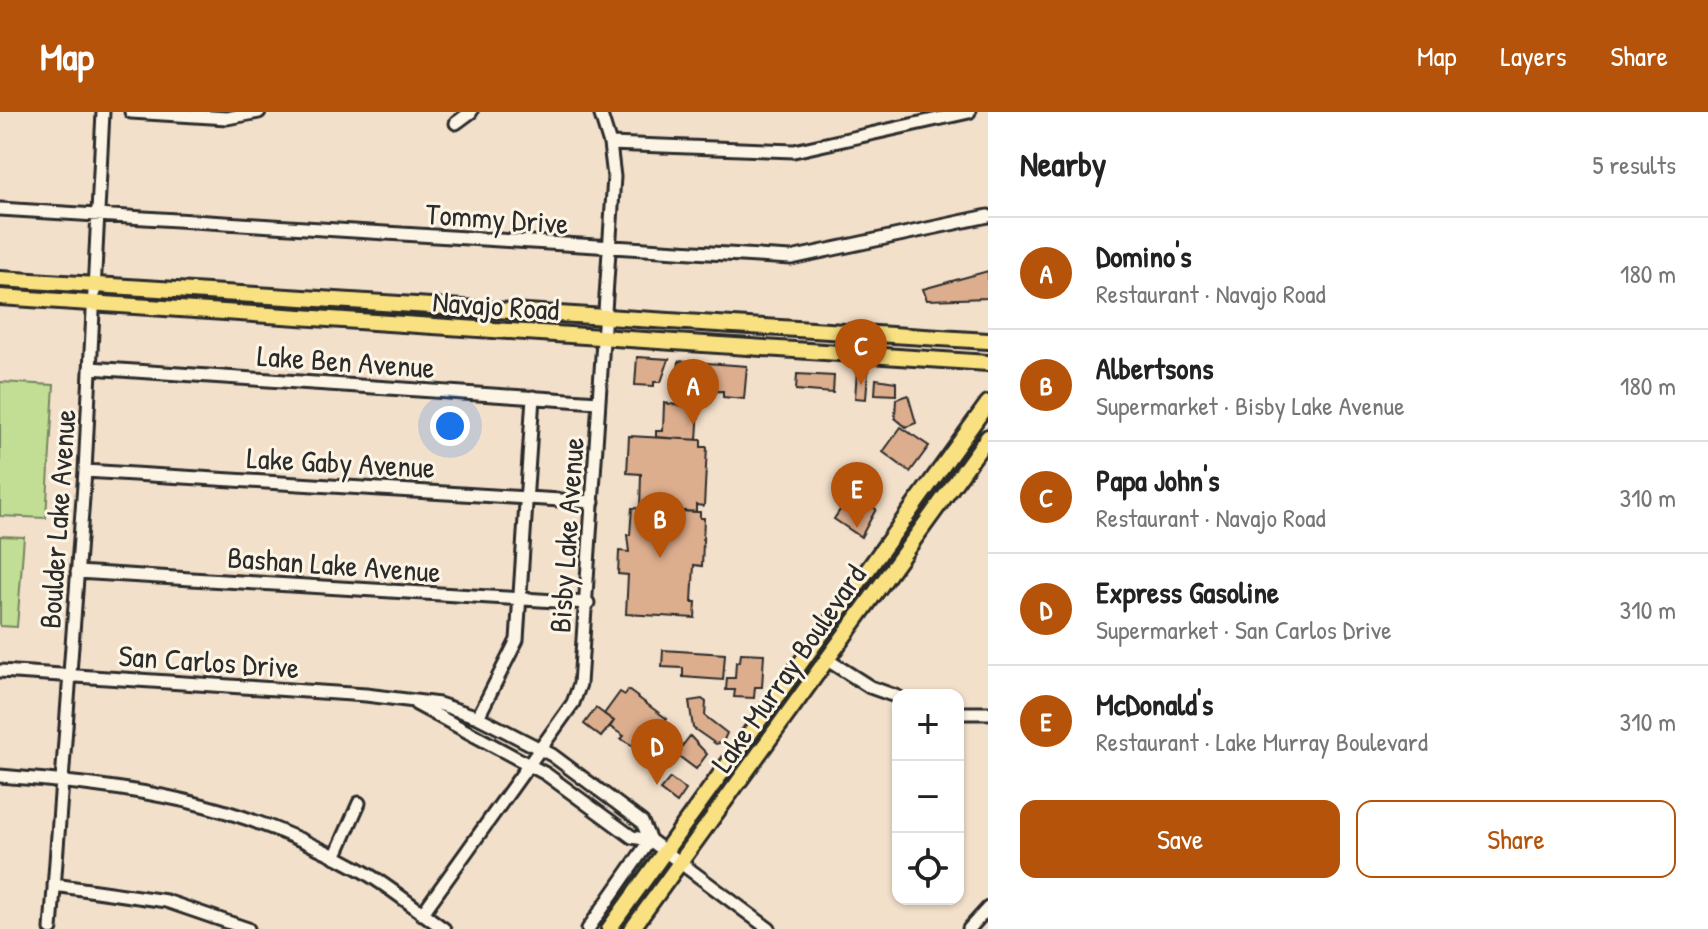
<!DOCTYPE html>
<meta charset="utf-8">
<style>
body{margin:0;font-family:"Patrick Hand",sans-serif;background:#f2f2f2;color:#222}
.controls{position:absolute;right:24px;bottom:24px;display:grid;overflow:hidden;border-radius:16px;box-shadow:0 2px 6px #0004}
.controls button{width:72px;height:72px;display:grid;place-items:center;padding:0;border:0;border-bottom:2px solid #e0e0e0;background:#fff;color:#222;font:40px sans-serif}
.you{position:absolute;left:450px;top:314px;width:28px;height:28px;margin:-20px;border:6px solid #fff;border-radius:50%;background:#1a73e8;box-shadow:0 0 0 12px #1a73e833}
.badge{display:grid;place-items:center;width:52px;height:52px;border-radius:50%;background:#b45309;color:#fff;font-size:26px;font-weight:700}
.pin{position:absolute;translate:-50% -66px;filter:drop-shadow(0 2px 4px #0008)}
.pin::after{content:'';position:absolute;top:42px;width:28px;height:24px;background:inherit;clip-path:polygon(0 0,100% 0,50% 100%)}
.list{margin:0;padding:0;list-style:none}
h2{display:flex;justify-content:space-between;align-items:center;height:104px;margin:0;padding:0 32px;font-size:34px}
h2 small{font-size:26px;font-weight:400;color:#767676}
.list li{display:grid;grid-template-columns:52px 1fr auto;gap:24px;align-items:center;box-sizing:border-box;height:112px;padding:0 32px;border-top:2px solid #e0e0e0}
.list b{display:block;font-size:30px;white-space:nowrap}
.list p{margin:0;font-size:26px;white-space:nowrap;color:#767676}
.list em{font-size:26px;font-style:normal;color:#767676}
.actions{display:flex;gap:16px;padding:24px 32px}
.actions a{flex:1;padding:18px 0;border:2px solid #b45309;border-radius:16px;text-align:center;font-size:28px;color:#b45309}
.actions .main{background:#b45309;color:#fff}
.icon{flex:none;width:44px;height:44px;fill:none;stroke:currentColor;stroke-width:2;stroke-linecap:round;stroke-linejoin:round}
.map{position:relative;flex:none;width:988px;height:817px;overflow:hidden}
header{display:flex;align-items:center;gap:48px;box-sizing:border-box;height:112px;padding:0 40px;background:#b45309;color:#fff}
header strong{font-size:38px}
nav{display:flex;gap:44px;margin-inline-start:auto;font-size:28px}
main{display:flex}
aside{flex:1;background:#fff}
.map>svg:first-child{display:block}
</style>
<header>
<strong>Map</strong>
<nav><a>Map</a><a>Layers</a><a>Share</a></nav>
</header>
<main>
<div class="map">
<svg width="988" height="817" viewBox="0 0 988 817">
<rect width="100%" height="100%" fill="#f3e0cb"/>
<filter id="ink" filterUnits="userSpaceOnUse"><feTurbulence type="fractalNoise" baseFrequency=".0125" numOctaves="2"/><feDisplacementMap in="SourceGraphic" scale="16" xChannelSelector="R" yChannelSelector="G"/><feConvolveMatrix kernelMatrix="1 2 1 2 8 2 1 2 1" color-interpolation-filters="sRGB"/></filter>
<g filter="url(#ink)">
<path fill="#c2dd94" stroke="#768460" stroke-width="2" d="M0,270L54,273L46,406L0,404Z
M0,424L24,425L17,515L0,514Z"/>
<path fill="#ddae8e" stroke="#2b2b2b" stroke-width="2" d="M988,159V186L927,188L923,177Z
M637,245L669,247L661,270H654V274L635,273Z
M679,249L747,254L744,287L723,285V279L676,280Z
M857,258L868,259L866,287L855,286Z
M797,262L834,264L833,281L796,278Z
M876,267L896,270V283L875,282Z
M908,283L916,311L906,315L895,306L896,287Z
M664,291L699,296L697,328L656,325V319H663Z
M901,315L929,334L910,360L883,340Z
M629,324L701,328V335H707L704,394L696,393V400L640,397L641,362L627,361Z
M856,390L862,394L865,390L876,397L861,425L834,407L844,392L851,397Z
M632,396L700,400V406H704L702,454L694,453L692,490H696L695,506L626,502L628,463L618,462L619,439L629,440L627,423H630Z
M663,538L725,542L723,568L683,565V556L662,555Z
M741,541L764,542L762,575H755L754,586L734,585L735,578H726L727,566H735L736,550H740Z
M628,578L667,607L644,640L621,627L624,624L610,615L614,609L604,602L620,580L625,583Z
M702,587L706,590L705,604L727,621L723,630L716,632L693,616L689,589Z
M596,596L614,609L601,625L584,612Z
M690,624L707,642L696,657L676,642Z
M670,666L686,678L677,691L660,678Z"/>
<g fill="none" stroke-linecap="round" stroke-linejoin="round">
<defs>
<path id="minor" d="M131,0L227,6L259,0
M456,11L471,0
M610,32L794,39L969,0
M0,97L791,146L988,104
M90,256L598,290
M85,359L593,390
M77,460L588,491
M826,547L870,575L898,585
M0,559L366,583L439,592L478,605L552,643L642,710L650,728
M416,592L546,662L632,725L650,728L769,817
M958,601H988
M478,605L517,528L533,285
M0,664C137,675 236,688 359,757C388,773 416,797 444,817
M335,745L359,691
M54,773L166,789L248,817
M422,802L573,591L580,572L614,65L610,32L600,0
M51,817L85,359L103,0
M588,817L650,728
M969,817L988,796"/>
<path id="major" d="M0,167L988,229
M0,185L988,251
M609,817L988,291
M632,817L988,325"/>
</defs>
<use href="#minor" stroke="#2b2b2b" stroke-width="17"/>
<use href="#major" stroke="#2b2b2b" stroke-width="20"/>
<use href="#minor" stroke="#fcf5e5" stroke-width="11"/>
<use href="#major" stroke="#f9e181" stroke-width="14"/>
</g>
</g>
<g text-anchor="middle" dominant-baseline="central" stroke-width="6" stroke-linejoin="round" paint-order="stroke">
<g font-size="30" fill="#2b2b2b" stroke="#fcf5e5">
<text transform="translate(497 106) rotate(4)">Tommy Drive</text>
<text transform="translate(496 193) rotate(4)">Navajo Road</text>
<text transform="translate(346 249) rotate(4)">Lake Ben Avenue</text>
<text transform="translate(341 350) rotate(3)">Lake Gaby Avenue</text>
<text transform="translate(57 407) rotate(-86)">Boulder Lake Avenue</text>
<text transform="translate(566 423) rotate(-86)">Bisby Lake Avenue</text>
<text transform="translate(334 452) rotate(4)">Bashan Lake Avenue</text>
<text transform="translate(209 549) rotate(4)">San Carlos Drive</text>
<text transform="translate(788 556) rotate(-55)">Lake Murray Boulevard</text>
</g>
</g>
</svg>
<div class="controls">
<button>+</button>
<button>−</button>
<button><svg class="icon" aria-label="locate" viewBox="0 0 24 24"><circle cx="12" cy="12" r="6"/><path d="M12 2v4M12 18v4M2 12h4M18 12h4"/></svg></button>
</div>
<div class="you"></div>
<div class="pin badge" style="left:693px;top:313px">A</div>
<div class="pin badge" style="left:660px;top:446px">B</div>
<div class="pin badge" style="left:861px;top:273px">C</div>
<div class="pin badge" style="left:657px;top:673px">D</div>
<div class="pin badge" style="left:857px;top:416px">E</div>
</div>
<aside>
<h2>Nearby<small>5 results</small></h2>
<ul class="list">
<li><span class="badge">A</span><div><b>Domino's</b><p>Restaurant · Navajo Road</p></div><em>180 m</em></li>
<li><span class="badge">B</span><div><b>Albertsons</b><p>Supermarket · Bisby Lake Avenue</p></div><em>180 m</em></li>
<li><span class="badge">C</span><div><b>Papa John's</b><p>Restaurant · Navajo Road</p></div><em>310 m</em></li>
<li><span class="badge">D</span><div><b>Express Gasoline</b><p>Supermarket · San Carlos Drive</p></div><em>310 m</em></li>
<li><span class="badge">E</span><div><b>McDonald's</b><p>Restaurant · Lake Murray Boulevard</p></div><em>310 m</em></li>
</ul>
<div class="actions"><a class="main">Save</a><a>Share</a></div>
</aside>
</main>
